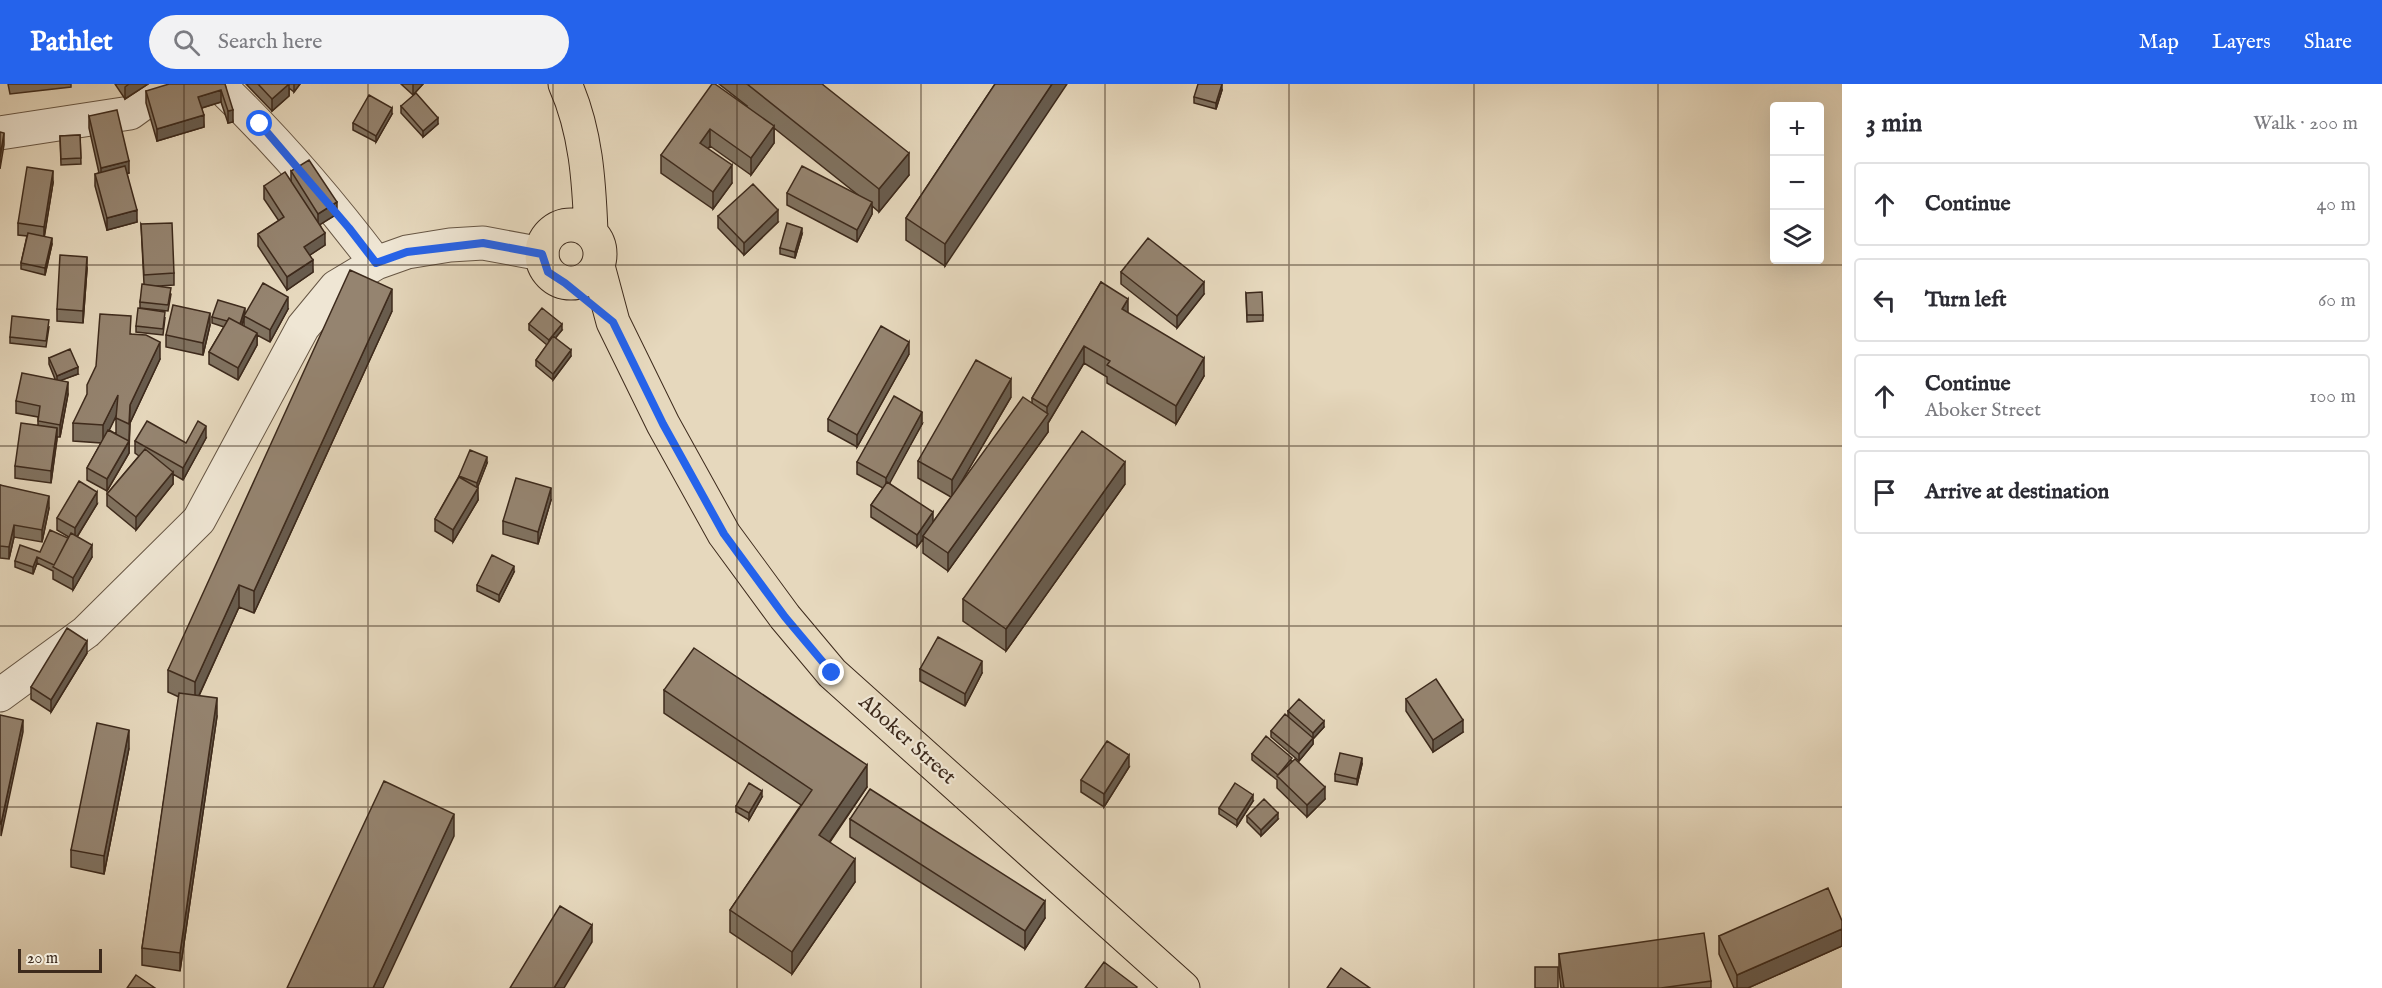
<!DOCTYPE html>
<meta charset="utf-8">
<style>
body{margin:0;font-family:"IM FELL English",serif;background:#f2f2f3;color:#2b2b33}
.controls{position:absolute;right:18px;top:18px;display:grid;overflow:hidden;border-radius:6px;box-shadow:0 6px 24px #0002}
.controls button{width:54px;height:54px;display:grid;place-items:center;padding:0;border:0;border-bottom:2px solid #e1e1e2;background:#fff;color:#2b2b33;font:30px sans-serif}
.scale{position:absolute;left:18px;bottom:15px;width:84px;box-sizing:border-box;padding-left:6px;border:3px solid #3d2a1c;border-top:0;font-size:16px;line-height:21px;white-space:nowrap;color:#3d2a1c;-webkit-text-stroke:4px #efe6d4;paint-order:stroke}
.stop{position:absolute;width:18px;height:18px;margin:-14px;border:4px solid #2563eb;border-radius:50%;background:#fff}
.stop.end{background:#2563eb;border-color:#fff;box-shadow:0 2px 6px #0008}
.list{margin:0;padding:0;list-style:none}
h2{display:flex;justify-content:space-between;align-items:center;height:78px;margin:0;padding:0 24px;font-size:26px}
h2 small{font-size:20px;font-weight:400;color:#7c7c81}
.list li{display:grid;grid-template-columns:39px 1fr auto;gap:18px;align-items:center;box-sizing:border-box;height:84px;margin:0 12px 12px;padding:0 12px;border:2px solid #e1e1e2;border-radius:6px}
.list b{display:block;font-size:22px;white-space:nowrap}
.list p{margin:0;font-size:20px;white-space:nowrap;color:#7c7c81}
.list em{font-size:20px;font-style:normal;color:#7c7c81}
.icon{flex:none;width:33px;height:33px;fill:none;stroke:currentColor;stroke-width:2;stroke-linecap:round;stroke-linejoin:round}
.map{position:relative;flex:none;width:1842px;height:904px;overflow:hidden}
header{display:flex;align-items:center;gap:36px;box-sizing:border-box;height:84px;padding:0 30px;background:#2563eb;color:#fff}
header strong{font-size:28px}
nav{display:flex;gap:33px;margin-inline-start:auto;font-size:21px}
.search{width:420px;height:54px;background:#f2f2f3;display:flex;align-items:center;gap:15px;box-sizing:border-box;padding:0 21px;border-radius:33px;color:#7c7c81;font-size:22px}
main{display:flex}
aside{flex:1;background:#fff}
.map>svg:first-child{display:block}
</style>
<header>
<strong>Pathlet</strong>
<div class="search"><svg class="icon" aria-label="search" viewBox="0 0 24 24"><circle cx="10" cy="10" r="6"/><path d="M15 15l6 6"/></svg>Search here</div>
<nav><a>Map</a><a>Layers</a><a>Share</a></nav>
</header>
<main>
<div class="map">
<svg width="1842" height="904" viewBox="0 0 1842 904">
<rect width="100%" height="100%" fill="#e6d8bd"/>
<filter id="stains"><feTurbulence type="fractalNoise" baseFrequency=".00333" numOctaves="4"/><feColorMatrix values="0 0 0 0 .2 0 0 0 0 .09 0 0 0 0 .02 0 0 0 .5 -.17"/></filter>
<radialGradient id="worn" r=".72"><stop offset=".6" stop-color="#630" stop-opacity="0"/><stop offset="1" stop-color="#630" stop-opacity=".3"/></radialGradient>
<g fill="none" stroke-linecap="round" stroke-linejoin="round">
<defs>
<path id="minor" d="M218,0C276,55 328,116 376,179
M0,49L130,29L170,0
M0,611L86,548L199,436L303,243L336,203L376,179L407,168L450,161L483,159L542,170"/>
<path id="major" d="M565,0C586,47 589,97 591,148
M542 170a29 29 0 1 1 58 0a29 29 0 1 1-58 0Z
M598,182L613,238L663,340L724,450L785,533L832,589L1183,904"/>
</defs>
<use href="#minor" stroke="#675644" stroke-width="35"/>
<use href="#major" stroke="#3d2a1c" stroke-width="35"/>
<use href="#minor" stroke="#efe6d4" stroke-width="33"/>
<use href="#major" stroke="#e6d8bd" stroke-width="33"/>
</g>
<path fill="#807260" stroke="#3d2a1c" stroke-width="1.5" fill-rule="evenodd" d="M8,0H71V3L10,10Z
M115,0H148L125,15Z
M225,0L233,38L228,39L221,18L202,24L204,43L157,57L146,19V7Z
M246,0H300L294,8L289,4V12L272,27Z
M401,0H423L413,11Z
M719,0H822L909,91L879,128L872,122V130L857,158L787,121V109L858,111L774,44V59L751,91L710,62L708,65L732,99L713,125L661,89V71L747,22Z
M995,0L945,182L906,156V134Z
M1222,6L1216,25L1194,19V13Z
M401,22L438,40L423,53L401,29Z
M392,30L376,58L353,46V39Z
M89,32L129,89L127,90L137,138L107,146L95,102V90L99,89L89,44Z
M80,51L81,80L61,81L60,52Z
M291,87L337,130L320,140L325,161L310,171L313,188L287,206L258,162V150L279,137L264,115V102L291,97Z
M53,99L44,153L52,160L45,191L21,185V179L27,152L18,151V139Z
M718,132L778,138L744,171L718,144Z
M141,140L174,189V201L158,202L171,210L168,227L140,224V218L144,200Z
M802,150L795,174L780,170V164Z
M87,185L83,239L57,237V225Z
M1121,188L1204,210L1177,244L1121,200Z
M1101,198L1128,229L1204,292L1176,340L1107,299V293L1084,279L1048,339V348L948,487L923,469V455L917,463L871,433V421L883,404L857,390V378L922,340L889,399L933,438L951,413L918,394V377L1011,313L958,403L1032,319V314Z
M1246,209L1263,231V237L1247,238Z
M288,225L270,258L257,251V261L238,296L209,280V268L224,243L212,239V233ZM244,232V242L242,241Z
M392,227L254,529L239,523L199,612L217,632L180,887L142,881V864L179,613L168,608V586Z
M165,234L163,251L136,248V242Z
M529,240L562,246L555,254L571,272L553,296L536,282V276L547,261L529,246Z
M210,241L203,271L166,263V251Z
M49,243L46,263L10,259V253Z
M131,250L160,275L130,339L129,369L107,407L87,396V384L101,359L73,357V339ZM116,332V350L109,346Z
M909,270L857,363L828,347V335Z
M49,274L78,290L61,296L68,310L60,353H57L51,399L15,394V382L38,341V333L16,329V317L55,295L49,280Z
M206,354L183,396L173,390V400L136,446L107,422V410L139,372L135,369V357L186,359Z
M487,379L477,404L478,416L453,458L435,447V435L459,392Z
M1125,400L1006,567L963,537V515Z
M0,401L49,424L42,458L14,453L9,475L0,474Z
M551,416L538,460L503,450V437Z
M97,420L77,453L92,473L73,506L53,495V487L37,479L33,490L15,483V477L40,468L68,456L69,453L57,446V434Z
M514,488L499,518L477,507V501Z
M87,569L51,628L31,615V603Z
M920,585L982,589L965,622L920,597Z
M664,606L867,703L830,758L855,798L792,890L730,848V826L801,721L664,629Z
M1406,615L1463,648L1433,668L1406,627Z
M1288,627L1324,643L1313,655V660L1299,677L1271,653V647L1288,632Z
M129,664L104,790L71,783V766Z
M1252,670L1292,677L1325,715L1307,733L1277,704V696L1252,676Z
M1362,680L1357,701L1335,697V690Z
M1129,683L1104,723L1081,708V696Z
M762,713L749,736L736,728V722Z
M1253,717L1237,742L1219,730V724Z
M1247,732L1278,735L1261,752L1247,738Z
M850,735L1045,834L1025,865L850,753Z
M1719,852L1842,862L1748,904H1734L1719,870Z
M1559,870L1711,897V904H1561L1559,887Z"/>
<path fill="#685c4e" stroke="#3d2a1c" stroke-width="1.5" d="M129,0H148L125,15V3Z
M289,0V12L272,27V15Z
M294,0H300L294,8Z
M413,0H423L413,11Z
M1052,0H1067L945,182V160Z
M1222,0V6L1216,25V19Z
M221,6V18L198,25V13Z
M392,24V30L376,58V52Z
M233,26V38L228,39V27Z
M204,31V43L157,57V45Z
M438,34V40L423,53V47Z
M774,42V59L751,91V74Z
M710,45V62L700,76V59Z
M4,49V61L0,85V73Z
M909,69V91L879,128V105Z
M129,77V89L101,96V84Z
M732,81V99L713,125V108Z
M53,87V99L44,155V143Z
M337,118V130L318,142V130Z
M872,118V130L857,158V146Z
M137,126V138L107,146V134Z
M778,126V138L744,171V159Z
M802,144V150L795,174V168Z
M325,149V161L304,175V163Z
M52,154V160L45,191V184Z
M87,173V185L83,239V227Z
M313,176V188L287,206V193Z
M1204,198V210L1177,244V232Z
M392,205V227L254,529V507Z
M288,213V225L270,258V246Z
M1128,215V232L1122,225Z
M245,224V230L240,248V241Z
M210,229V241L203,271V259Z
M562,240V246L549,262V256Z
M257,249V261L238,296V284Z
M160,258V275L130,339L129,358L130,321Z
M909,258V270L857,363V351Z
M1084,262V279L1048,339V348L948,487V469L1047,331V323Z
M571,266V272L553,296V290Z
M1204,274V292L1176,340V322Z
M78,283V290L57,298V292Z
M1011,295V313L952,414V396Z
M68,298V310L60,353V341Z
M118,311V328L103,359V341Z
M922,328V340L886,406V394Z
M206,342V354L183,396V384Z
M57,344V356L51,399V387Z
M129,357V369L107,407V395Z
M487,373V379L477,405V399Z
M1125,378V400L1006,567V545Z
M173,388V400L136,446V433Z
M478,404V416L453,458V446Z
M551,404V416L538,460V448Z
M97,408V420L75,456V444Z
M49,412V424L42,458V446Z
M933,428V440L923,452V455L917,463V451Z
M14,441V453L9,475V463Z
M92,461V473L73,506V494Z
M37,473V479L33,490V483Z
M514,482V488L499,518V511Z
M239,501V523L195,620V598Z
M87,557V569L51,628V616Z
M982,577V589L965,622V610Z
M217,614V632L180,887V869Z
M23,636V648L1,752V740Z
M1463,636V648L1433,668V656Z
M1324,637V643L1313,655V660L1299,677V670L1313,654V649Z
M129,646V664L104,790V772Z
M1129,671V683L1104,723V710Z
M1362,674V680L1357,701V695Z
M867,681V703L819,773V751Z
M1325,703V715L1307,733V721Z
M762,707V713L749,736V729Z
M1253,711V717L1237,742V736Z
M1278,729V735L1261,752V746Z
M454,730V752L383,904H373Z
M855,775V798L792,890V868Z
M1045,817V834L1025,865V847Z
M592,841V858L564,904H554Z
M1842,845V862L1748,904H1737V891Z"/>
<path fill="#958470" stroke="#3d2a1c" stroke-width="1.5" d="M169,0H225L233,26L228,27L221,6L198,13L204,31L157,45L146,7Z
M258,0H289L272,15Z
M712,0H715L774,42L751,74L710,45L700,59L732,81L713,108L661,71Z
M747,0H822L909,69L879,105Z
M995,0H1052L945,160L906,134Z
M1198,0H1222L1216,19L1194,13Z
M416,9L438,34L423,47L401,22Z
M369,11L392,24L376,52L353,39Z
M117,26L129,77L101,84L89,32Z
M0,48L4,49L0,73Z
M80,51L81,74L61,75L60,52Z
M309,76L337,118L318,130L291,87Z
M125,82L137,126L107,134L95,90Z
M802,82L872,118L857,146L787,109Z
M27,83L53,87L44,143L18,139Z
M285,88L325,149L304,163L313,176L287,193L258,150L284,133L264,102Z
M753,100L778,126L744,159L718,132Z
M172,139L174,189L144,191L141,140Z
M787,139L802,144L795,168L780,164Z
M28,149L52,154L45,184L21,179Z
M1148,154L1204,198L1177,232L1121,188Z
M60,171L87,173L83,227L57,225Z
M350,186L392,205L254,507L239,501L195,598L168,586Z
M1101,198L1128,215L1122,225L1204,274L1176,322L1107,281L1110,277L1084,262L1047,323L1032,314Z
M263,199L288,213L270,246L244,232Z
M142,200L171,204L168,221L140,218Z
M1262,208L1263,231H1247L1246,209Z
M218,216L245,224L240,240L229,234L227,237L212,233Z
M173,221L210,229L203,259L166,251Z
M138,224L165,228L163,245L136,242Z
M542,224L562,240L549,256L529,240Z
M100,230L131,232L130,250L146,251L160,258L130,321L129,340L116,334L118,311L103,341L73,339L87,310V301L96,282Z
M12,232L49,236L46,257L10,253Z
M229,234L257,249L238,284L209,268Z
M881,242L909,258L857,351L828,335Z
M553,252L571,266L553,290L536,276Z
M70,265L78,283L57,292L49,274Z
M976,276L1011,295L952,396L918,377Z
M22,289L68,298L60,341L38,337L40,322L16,317Z
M894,312L922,328L886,394L857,378Z
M1023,313L1048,330L948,469L923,452Z
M147,337L186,359L198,337L206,342L183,384L135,357Z
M21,339L57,344L51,387L15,382Z
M108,346L129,357L107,395L87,384Z
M1082,347L1125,378L1006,545L963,515Z
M145,365L173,388L136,433L107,410Z
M470,366L487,373L477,399L459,392Z
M459,393L478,404L453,446L435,435Z
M516,394L551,404L538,448L503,437Z
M79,397L97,408L75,444L57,434Z
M887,398L933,428L917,451L871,421Z
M0,401L49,412L42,446L14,441L9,463L0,462Z
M50,446L68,454L54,481L37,473L33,483L15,477L20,461L40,468Z
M71,449L92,461L73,494L53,483Z
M492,471L514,482L499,511L477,501Z
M67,544L87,557L51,616L31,603Z
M938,553L982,577L965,610L920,585Z
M694,564L867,681L819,751L855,775L792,868L730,826L812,706L664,606Z
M1436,595L1463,636L1433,656L1406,615Z
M179,609L217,614L180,869L142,864Z
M1299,615L1324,637L1313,649L1288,627Z
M1285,630L1313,654L1299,670L1271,647Z
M0,631L23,636L1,740H0Z
M97,639L129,646L104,772L71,766Z
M1266,652L1292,674L1278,691L1252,670Z
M1107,657L1129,671L1104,710L1081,696Z
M1340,669L1362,674L1357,695L1335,690Z
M1295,675L1325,703L1307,721L1277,692Z
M384,697L454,730L373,904H287Z
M749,699L762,707L749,729L736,722Z
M1235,699L1253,711L1237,736L1219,724Z
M870,705L1045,817L1025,847L850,735Z
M1264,715L1278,729L1261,746L1247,732Z
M1828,804L1842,837V845L1737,891L1719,852Z
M560,822L592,841L554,904H510Z
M1704,849L1711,897L1661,904H1564L1559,870Z
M1104,878L1137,903L1136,904H1085Z
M1535,883H1558V904H1535Z
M1341,884L1370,904H1327Z
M136,891L155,904H127Z"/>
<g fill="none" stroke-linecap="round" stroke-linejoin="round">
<path stroke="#2563eb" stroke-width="8" d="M260,40L349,144L376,179L407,168L483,159L542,170L548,188L565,199L613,238L663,340L724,450L785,533L832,589"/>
</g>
<path fill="none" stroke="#3d2a1c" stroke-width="1.5" stroke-opacity="0.55" d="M184,0V904M368,0V904M553,0V904M737,0V904M921,0V904M1105,0V904M1289,0V904M1474,0V904M1658,0V904M0,181H1842M0,362H1842M0,542H1842M0,723H1842"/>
<g text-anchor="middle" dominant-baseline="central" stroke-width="4.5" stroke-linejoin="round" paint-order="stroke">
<g font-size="21" fill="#3d2a1c" stroke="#efe6d4">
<text transform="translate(907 656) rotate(42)">Aboker Street</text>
</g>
</g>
<rect width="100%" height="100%" filter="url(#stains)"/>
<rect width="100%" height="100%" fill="url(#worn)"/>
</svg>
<div class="controls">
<button>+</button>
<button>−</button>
<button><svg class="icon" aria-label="layers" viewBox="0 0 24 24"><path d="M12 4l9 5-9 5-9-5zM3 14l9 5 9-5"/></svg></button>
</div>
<div class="scale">20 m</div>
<div class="stop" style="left:260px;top:40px"></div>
<div class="stop end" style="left:832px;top:589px"></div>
</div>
<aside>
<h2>3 min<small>Walk · 200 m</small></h2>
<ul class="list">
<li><svg class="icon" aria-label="ahead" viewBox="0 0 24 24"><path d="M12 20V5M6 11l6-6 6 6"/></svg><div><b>Continue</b></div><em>40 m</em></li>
<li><svg class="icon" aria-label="left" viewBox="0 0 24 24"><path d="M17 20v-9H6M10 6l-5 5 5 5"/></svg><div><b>Turn left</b></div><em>60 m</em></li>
<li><svg class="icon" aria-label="ahead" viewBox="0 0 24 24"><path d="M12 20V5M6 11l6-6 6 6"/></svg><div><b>Continue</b><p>Aboker Street</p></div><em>100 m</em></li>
<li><svg class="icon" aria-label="arrive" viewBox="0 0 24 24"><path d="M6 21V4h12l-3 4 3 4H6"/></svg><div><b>Arrive at destination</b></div></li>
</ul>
</aside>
</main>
